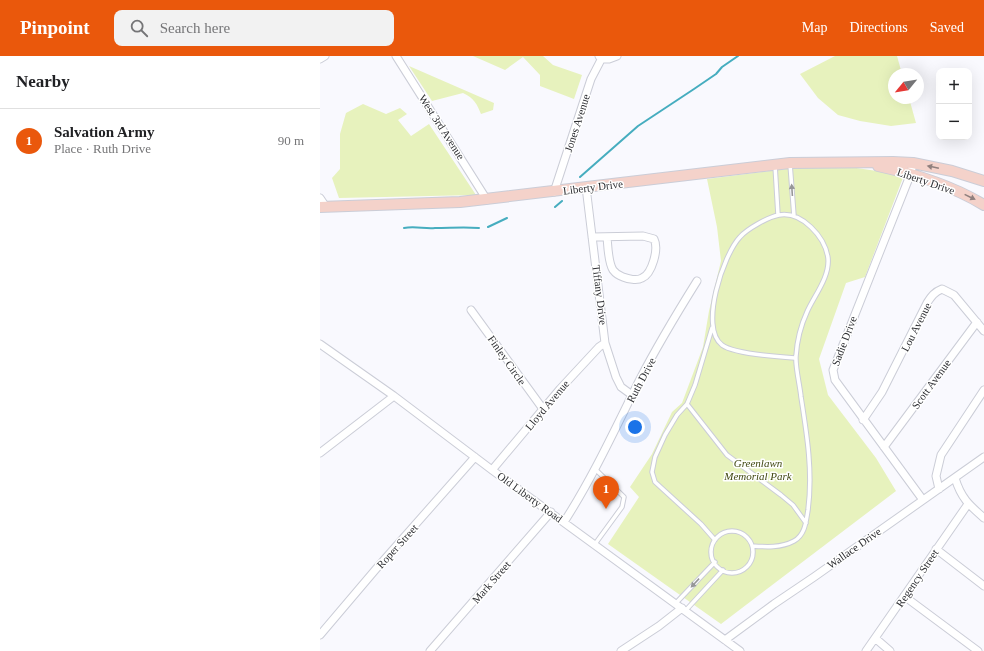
<!DOCTYPE html>
<meta charset="utf-8">
<style>
body{margin:0;font-family:"Times New Roman",serif;background:#f2f2f2;color:#202124}
.controls{position:absolute;right:12px;top:12px;display:grid;overflow:hidden;border-radius:8px;box-shadow:0 4px 16px #0002}
.controls button{width:36px;height:36px;display:grid;place-items:center;padding:0;border:0;border-bottom:1px solid #e0e0e0;background:#fff;color:#202124;font:20px sans-serif}
.compass{position:absolute;left:568px;top:12px;width:36px;height:36px;border-radius:50%;background:#fff;box-shadow:0 4px 16px #0002;rotate:240deg}
.you{position:absolute;left:315px;top:371px;width:14px;height:14px;margin:-10px;border:3px solid #fff;border-radius:50%;background:#1a73e8;box-shadow:0 0 0 6px #1a73e833}
.badge{display:grid;place-items:center;width:26px;height:26px;border-radius:50%;background:#ea580c;color:#fff;font-size:13px;font-weight:700}
.pin{position:absolute;translate:-50% -33px;filter:drop-shadow(0 1px 2px #0008)}
.pin::after{content:'';position:absolute;top:21px;width:14px;height:12px;background:inherit;clip-path:polygon(0 0,100% 0,50% 100%)}
.list{margin:0;padding:0;list-style:none}
h2{display:flex;justify-content:space-between;align-items:center;height:52px;margin:0;padding:0 16px;font-size:17px}
h2 small{font-size:13px;font-weight:400;color:#757577}
.list li{display:grid;grid-template-columns:26px 1fr auto;gap:12px;align-items:center;box-sizing:border-box;height:64px;padding:0 16px;border-top:1px solid #e0e0e0}
.list b{display:block;font-size:15px;white-space:nowrap}
.list p{margin:0;font-size:13px;white-space:nowrap;color:#757577}
.list em{font-size:13px;font-style:normal;color:#757577}
.icon{flex:none;width:22px;height:22px;fill:none;stroke:currentColor;stroke-width:2;stroke-linecap:round;stroke-linejoin:round}
.map{position:relative;flex:none;width:664px;height:595px;overflow:hidden}
header{display:flex;align-items:center;gap:24px;box-sizing:border-box;height:56px;padding:0 20px;background:#ea580c;color:#fff}
header strong{font-size:19px}
nav{display:flex;gap:22px;margin-inline-start:auto;font-size:14px}
.search{width:280px;height:36px;background:#f2f2f2;display:flex;align-items:center;gap:10px;box-sizing:border-box;padding:0 14px;border-radius:8px;color:#757577;font-size:15px}
main{display:flex}
aside{flex:1;background:#fff}
.map>svg:first-child{display:block}
</style>
<header>
<strong>Pinpoint</strong>
<div class="search"><svg class="icon" aria-label="search" viewBox="0 0 24 24"><circle cx="10" cy="10" r="6"/><path d="M15 15l6 6"/></svg>Search here</div>
<nav><a>Map</a><a>Directions</a><a>Saved</a></nav>
</header>
<main>
<aside>
<h2>Nearby<small></small></h2>
<ul class="list">
<li><span class="badge">1</span><div><b>Salvation Army</b><p>Place · Ruth Drive</p></div><em>90 m</em></li>
</ul>
</aside>
<div class="map">
<svg width="664" height="595" viewBox="0 0 664 595">
<rect width="100%" height="100%" fill="#f9f9fe"/>
<path fill="#e7f2bd" d="M153,0H223L233,9L262,19L254,43L220,30V19L203,1L185,14Z
M515,0H577L582,18H574V42H589L596,67L571,70L540,65L518,59L498,42L480,18Z
M89,10L174,47L173,54L161,58C157,48 154,42 143,37L112,45Z
M43,48L66,58L80,52L87,58L78,64L91,80L109,68L156,139L19,142L12,122L20,113V78L26,57Z
M523,110L584,119L545,221L526,227L499,303L508,339L556,402L576,435L401,568L288,488L319,441L310,431L332,398L352,356L362,347L383,291L389,255L401,205L397,171L387,123L482,111Z"/>
<g fill="none" stroke-linecap="round" stroke-linejoin="round">
<path stroke="#46adbf" stroke-width="2" d="M260,121L318,70L374,33L396,18L402,11L418,0
M235,151L242,145
M168,171L187,162
M84,172C95,170 105,173 115,172C130,172 144,171 159,172"/>
<defs>
<path id="lane" d="M470,108L474,160
M455,109L458,159
M392,272L375,329L367,348L357,359L345,379L335,401L332,416L335,426L381,468L395,484
M367,348L407,399L461,439L473,449L486,467
M391 496a21 21 0 1 1 42 0a21 21 0 1 1-42 0Z
M275,488L302,451L304,441L275,413
M432,490C446,491 461,492 474,485C485,479 486,466 488,454C493,416 487,379 481,341C480,330 475,310 476,300C477,285 481,269 487,256C494,240 510,221 508,202C505,181 482,155 459,159C448,161 427,173 420,181C403,199 379,272 402,289C414,298 460,301 475,302
M356,547L395,506
M366,554L403,514"/>
<path id="street" d="M76,0L167,144
M279,0L281,3H289L297,0
M0,3L5,0
M593,107L591,117L513,314L515,324L603,444
M266,131L285,287L296,321L301,331L312,339
M234,136L271,23L283,0
M0,142L6,151
M272,181L323,180L334,183C339,193 332,218 322,222C317,225 308,223 303,221C300,220 296,218 293,214C288,206 288,191 287,181
M151,254L223,353
M0,288L74,340L172,414L420,595
M543,364L562,336L607,247C611,241 614,236 622,233L634,239L664,275
M564,391L657,266
M0,397L74,340
M172,414L240,333L279,291L285,287
M635,422C641,442 649,449 664,462
M619,433L616,420L621,399L664,334
M244,466C273,421 295,373 319,325C336,292 357,257 377,225
M616,493L664,530
M584,540L658,595
M0,579L56,513L155,401
M555,582L570,595
M405,584L454,548L494,521L664,401
M110,595L231,456
M301,595L339,570L362,552
M546,595L648,448"/>
<path id="secondary" d="M558,110C595,118 631,129 664,149
M0,151L140,146L470,107L573,106L593,107L632,115L664,125"/>
</defs>
<use href="#lane" stroke="#cbcdd7" stroke-width="5.5"/>
<use href="#street" stroke="#cbcdd7" stroke-width="9"/>
<use href="#secondary" stroke="#cbcdd7" stroke-width="12"/>
<use href="#lane" stroke="#fff" stroke-width="3.5"/>
<use href="#street" stroke="#fff" stroke-width="7"/>
<use href="#secondary" stroke="#f4d2ca" stroke-width="10"/>
</g>
<defs><path id="oneway-solid" d="M-6-.8H1V-3.2L6.5 0L1 3.2V.8H-6Z"/></defs>
<g fill="#90807e">
<use href="#oneway-solid" transform="translate(613 111) rotate(-168)"/>
<use href="#oneway-solid" transform="translate(650 141) rotate(26)"/>
</g>
<g fill="#969698">
<use href="#oneway-solid" transform="translate(472 134) rotate(-94)"/>
<use href="#oneway-solid" transform="translate(375 527) rotate(133)"/>
</g>
<g text-anchor="middle" dominant-baseline="central" stroke-width="3" stroke-linejoin="round" paint-order="stroke">
<g font-size="11" fill="#2d2e32" stroke="#fff">
<text transform="translate(257 67) rotate(-72)">Jones Avenue</text>
<text transform="translate(122 71) rotate(57)">West 3rd Avenue</text>
<text transform="translate(606 125) rotate(19)">Liberty Drive</text>
<text transform="translate(273 131) rotate(-7)">Liberty Drive</text>
<text transform="translate(280 239) rotate(83)">Tiffany Drive</text>
<text transform="translate(596 271) rotate(-63)">Lou Avenue</text>
<text transform="translate(524 285) rotate(-69)">Sadie Drive</text>
<text transform="translate(187 304) rotate(55)">Finley Circle</text>
<text transform="translate(321 324) rotate(-62)">Ruth Drive</text>
<text transform="translate(611 328) rotate(-54)">Scott Avenue</text>
<text transform="translate(227 349) rotate(-50)">Lloyd Avenue</text>
<text transform="translate(210 441) rotate(36)">Old Liberty Road</text>
<text transform="translate(77 490) rotate(-48)">Roper Street</text>
<text transform="translate(534 492) rotate(-35)">Wallace Drive</text>
<text transform="translate(597 522) rotate(-56)">Regency Street</text>
<text transform="translate(171 526) rotate(-49)">Mark Street</text>
</g>
<g font-size="11" font-style="italic" fill="#3e460f" stroke="#fff">
<text x="438" y="407">Greenlawn<tspan x="438" dy="13">Memorial Park</tspan></text>
</g>
</g>
</svg>
<div class="controls">
<button>+</button>
<button>−</button>
</div>
<svg class="compass" viewBox="-18 -18 36 36"><path d="M0-13l5 13h-10z" fill="#e53935"/><path d="M0 13l5-13h-10z" fill="#757577"/></svg>
<div class="you"></div>
<div class="pin badge" style="left:286px;top:453px">1</div>
</div>
</main>
